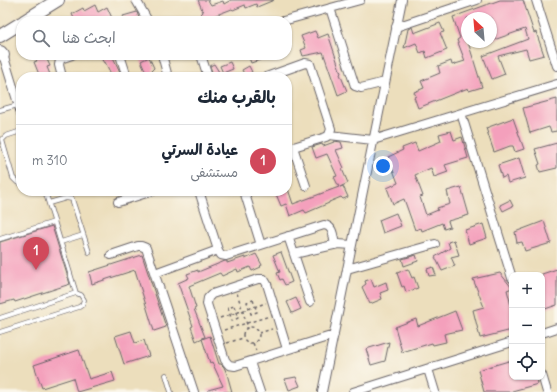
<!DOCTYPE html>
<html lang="ar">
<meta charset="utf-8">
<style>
body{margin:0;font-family:Delius,"Playpen Sans Arabic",sans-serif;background:#f6f6f7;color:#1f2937;direction:rtl}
.controls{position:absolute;right:12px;bottom:12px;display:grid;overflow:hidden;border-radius:8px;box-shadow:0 1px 3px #0004}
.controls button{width:36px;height:36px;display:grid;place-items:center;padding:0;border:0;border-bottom:1px solid #e0e1e3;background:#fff;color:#1f2937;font:20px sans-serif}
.compass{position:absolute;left:461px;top:12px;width:36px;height:36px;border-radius:50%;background:#fff;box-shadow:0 1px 3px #0004;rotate:334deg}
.you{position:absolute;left:383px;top:166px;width:14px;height:14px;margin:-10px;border:3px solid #fff;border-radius:50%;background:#1a73e8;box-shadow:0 0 0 6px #1a73e833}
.badge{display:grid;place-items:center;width:26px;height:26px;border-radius:50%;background:#d1495b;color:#fff;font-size:13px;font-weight:700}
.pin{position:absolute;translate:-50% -33px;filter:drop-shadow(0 1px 2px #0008)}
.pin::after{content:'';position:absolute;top:21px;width:14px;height:12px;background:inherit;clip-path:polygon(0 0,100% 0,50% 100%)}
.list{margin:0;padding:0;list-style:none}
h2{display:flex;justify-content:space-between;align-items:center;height:52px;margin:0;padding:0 16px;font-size:17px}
h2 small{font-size:13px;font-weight:400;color:#747a83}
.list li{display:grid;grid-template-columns:26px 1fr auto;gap:12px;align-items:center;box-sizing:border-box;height:72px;padding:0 16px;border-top:1px solid #e0e1e3}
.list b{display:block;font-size:15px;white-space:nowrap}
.list p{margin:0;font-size:13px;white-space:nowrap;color:#747a83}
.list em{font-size:13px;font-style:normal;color:#747a83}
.icon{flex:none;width:22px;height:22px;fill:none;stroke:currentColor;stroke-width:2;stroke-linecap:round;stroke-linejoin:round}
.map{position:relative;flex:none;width:557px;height:392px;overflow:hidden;direction:ltr}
.search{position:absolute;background:#fff;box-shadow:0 1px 3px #0004;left:16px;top:16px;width:276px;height:44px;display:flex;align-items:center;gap:10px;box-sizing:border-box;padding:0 14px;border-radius:16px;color:#747a83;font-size:15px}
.panel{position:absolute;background:#fff;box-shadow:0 1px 3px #0004;left:16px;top:72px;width:276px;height:124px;border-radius:16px;direction:rtl}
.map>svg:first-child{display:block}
</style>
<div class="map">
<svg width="557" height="392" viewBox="0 0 557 392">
<rect width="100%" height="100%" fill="#fbf7ec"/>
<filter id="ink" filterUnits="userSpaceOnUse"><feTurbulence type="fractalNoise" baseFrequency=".025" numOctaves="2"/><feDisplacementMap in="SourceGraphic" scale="8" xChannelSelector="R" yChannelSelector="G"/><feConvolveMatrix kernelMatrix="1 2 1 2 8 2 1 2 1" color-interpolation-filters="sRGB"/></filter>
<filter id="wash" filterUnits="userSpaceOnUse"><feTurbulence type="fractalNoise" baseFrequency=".012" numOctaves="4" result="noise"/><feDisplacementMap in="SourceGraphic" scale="16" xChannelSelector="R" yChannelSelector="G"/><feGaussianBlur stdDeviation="0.9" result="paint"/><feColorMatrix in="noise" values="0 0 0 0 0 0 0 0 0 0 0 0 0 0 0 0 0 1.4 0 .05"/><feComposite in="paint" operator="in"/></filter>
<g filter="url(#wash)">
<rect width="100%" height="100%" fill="#ecdebc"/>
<g id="blocks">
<path fill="#f4a0bc" d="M198,0H208L211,5L223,1L224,4L231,0H274L257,7L256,4L246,8L245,5L233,10L232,9L203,20L201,14L203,12Z
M500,0H523L534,33L536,32L544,55L529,59L526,49L498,56L505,74L492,79L483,56L528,39L525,29L491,41V18H467V42H468L482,87L469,91L468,88L418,108L414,97L416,96L414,92L424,88L421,81L440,73L438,66L451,61L452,65L465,61L457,40L460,38L453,17Z
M95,5L98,12L107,7L112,18L109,19L110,21H75L72,14L83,8L84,11Z
M137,12L140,21H125L123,16Z
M440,23L444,32L440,33L447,50L427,58L425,51L420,53L416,43L404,48L408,29L412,27L414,33Z
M315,31L318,38L328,34L341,73L340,74L347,91L338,95L323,52L303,56L301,50L306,48L301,36Z
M35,55H45L50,66L47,67L51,77H40L34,62L37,61Z
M99,55H112L120,72L112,76L105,62L104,63Z
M248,55H271V56L251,63Z
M149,57L154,68L152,70L154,77H135L146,72L141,61Z
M230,62L233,69L223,73L220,66Z
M214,64L219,72L213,75L210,66Z
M249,66L252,72L245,76L242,70Z
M557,99V131L551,132L549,127L530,133L523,108Z
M513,118L524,149L515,152L513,146H510L494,152L486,128Z
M451,131L454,140L462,137L468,158L445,165L448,172L434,177L431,168L415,175L423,196L420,197L426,215L438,210L437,208L450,204L447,191L461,187L469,215L448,221L450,227L444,229L442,223L422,231L421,228L415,230L404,199L393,204L387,188L398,183L388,157L403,150L402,148L415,143L418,151L441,141L439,134Z
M334,141L341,142L343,148L336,150L344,168L342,169L348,183L340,187L343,186L348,197L343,199L341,197L329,202V203L306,213L304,210L290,216L286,204L281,206L276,194L283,191H287L288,189L293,204L339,187L334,177L337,176L327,154L316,158L312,147L322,144L323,146L334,142Z
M557,143V168L540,172L538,165L540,164L535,149Z
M519,158L525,178L508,183L506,176L502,178L498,165Z
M510,200L513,206L503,211L500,205Z
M396,213L401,226L383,233L379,220Z
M544,221L551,243L525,251L522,242L517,243L515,232Z
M483,224L487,238L469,244L465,230Z
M52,226L70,284L15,302L14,300L0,304V242Z
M454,240L459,255L451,257L455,266L442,271L435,257L450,248L448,242Z
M281,252L292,282L285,285L282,279L280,280L277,273L280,272L273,255Z
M256,254L262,265L260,266L261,267L252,271L250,267L238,272L237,269L222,276L220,273L189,286L196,308L194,309L205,337L196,341L191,327L193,326L178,283L189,278L187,274L198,270V272L225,261H227V263L245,257V259Z
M142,255L166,327L154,331L135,270L92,284L89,272Z
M416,255L418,261L404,266L402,259Z
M433,267L436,275L429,276L427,269Z
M408,269L412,278L414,277L418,288L406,292L404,286L402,287L397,273Z
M557,269V305L542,310V274Z
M500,273L512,288L507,290L512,309V330L480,338L473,310L484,307L473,279Z
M371,279L374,287L386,282L388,290L380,293L382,299L370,304L362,287L366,284L365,281Z
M296,298L301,309L292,313L287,302Z
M455,311L462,330L444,334L446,342L433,345L432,343L402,352L395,327L416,319L418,326Z
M131,331L135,343L144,340L149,356L124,364L115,336Z
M210,336L219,364H221L224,367L227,374L232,392H208V390L223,386L212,362L210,363L202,339Z
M389,342L385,361L371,365L366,349Z
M79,350L89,379L112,372L115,381L77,392L73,378L42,388L34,365Z
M512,360V377H536L538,384L512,391V392H484L478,370Z
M296,377L300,386L289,390L285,379Z"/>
</g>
</g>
<g filter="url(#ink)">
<use href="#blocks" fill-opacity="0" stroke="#696468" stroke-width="1"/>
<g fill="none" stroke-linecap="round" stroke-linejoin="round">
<defs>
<path id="service" d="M0,110L18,105
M21,131L6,136L2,140L13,178L17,182L21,183
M45,191L76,293
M49,203L66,198L72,199L89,252
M0,239L54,222
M61,242L83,235
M0,318L76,293L81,295L84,300L82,305L79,307L0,332
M166,375L171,392"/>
<path id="minor" d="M136,0L148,21
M536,0L557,66
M330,8L355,86L361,88L385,82
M283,21L360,0
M396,27L477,0
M2,51L21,113
M120,55L127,77
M162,55L168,77
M201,55L208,77
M62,77L59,65L60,60L63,58L72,55
M266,77L305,63L310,64L331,129L329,135L326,137L287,149
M461,113L512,278
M329,135L373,140L557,84
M293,147L306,186
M199,191L218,250L221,255L226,256L324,225C334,226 333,237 335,245
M244,191L261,245
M118,202L153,191
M288,236L310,302
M294,254L338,244L352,245
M111,255L138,246H141L146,248L194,392
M347,269L435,244
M155,273L218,250
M542,333L557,328
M287,349L267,284L264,279H258L212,294L208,298L207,304L225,360L229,365L235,366L334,335
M250,362L260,392
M428,369L435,392
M542,375L547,392
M322,392L402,0
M353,392L512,342"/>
<path id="secondary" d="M24,21L58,0
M0,36L21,23
M0,52L3,55"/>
</defs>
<use href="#service" stroke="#696468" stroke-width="5.5"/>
<use href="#minor" stroke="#696468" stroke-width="10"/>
<use href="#secondary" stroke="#696468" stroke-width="14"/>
<path stroke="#696468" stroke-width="1.5" stroke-dasharray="3 3" stroke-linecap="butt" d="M237,293L248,328
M253,300L257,312L251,314L247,302Z
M234,306L238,318L232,321L228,308Z
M220,318L266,303
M243 335a8 8 0 1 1 16 0a8 8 0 1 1-16 0Z
M224,330L270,316
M259,333L272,329
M227,343L243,338
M253,343L256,351"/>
<use href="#service" stroke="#fff" stroke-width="4"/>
<use href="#minor" stroke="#fff" stroke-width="8"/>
<use href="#secondary" stroke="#fff" stroke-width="12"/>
</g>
</g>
</svg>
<div class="controls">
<button>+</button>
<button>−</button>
<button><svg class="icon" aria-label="locate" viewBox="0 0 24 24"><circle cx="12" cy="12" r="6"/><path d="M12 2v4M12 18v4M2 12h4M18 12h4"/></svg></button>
</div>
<svg class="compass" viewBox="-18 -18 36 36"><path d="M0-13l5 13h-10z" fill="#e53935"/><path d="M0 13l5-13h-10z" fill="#747a83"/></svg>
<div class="you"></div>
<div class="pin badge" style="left:36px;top:270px">1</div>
<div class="search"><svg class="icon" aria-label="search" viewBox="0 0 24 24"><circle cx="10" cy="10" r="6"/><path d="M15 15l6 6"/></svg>ابحث هنا</div>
<section class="panel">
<h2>بالقرب منك<small></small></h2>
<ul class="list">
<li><span class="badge">1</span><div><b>عيادة السرتي</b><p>مستشفى</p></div><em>310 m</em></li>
</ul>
</section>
</div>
